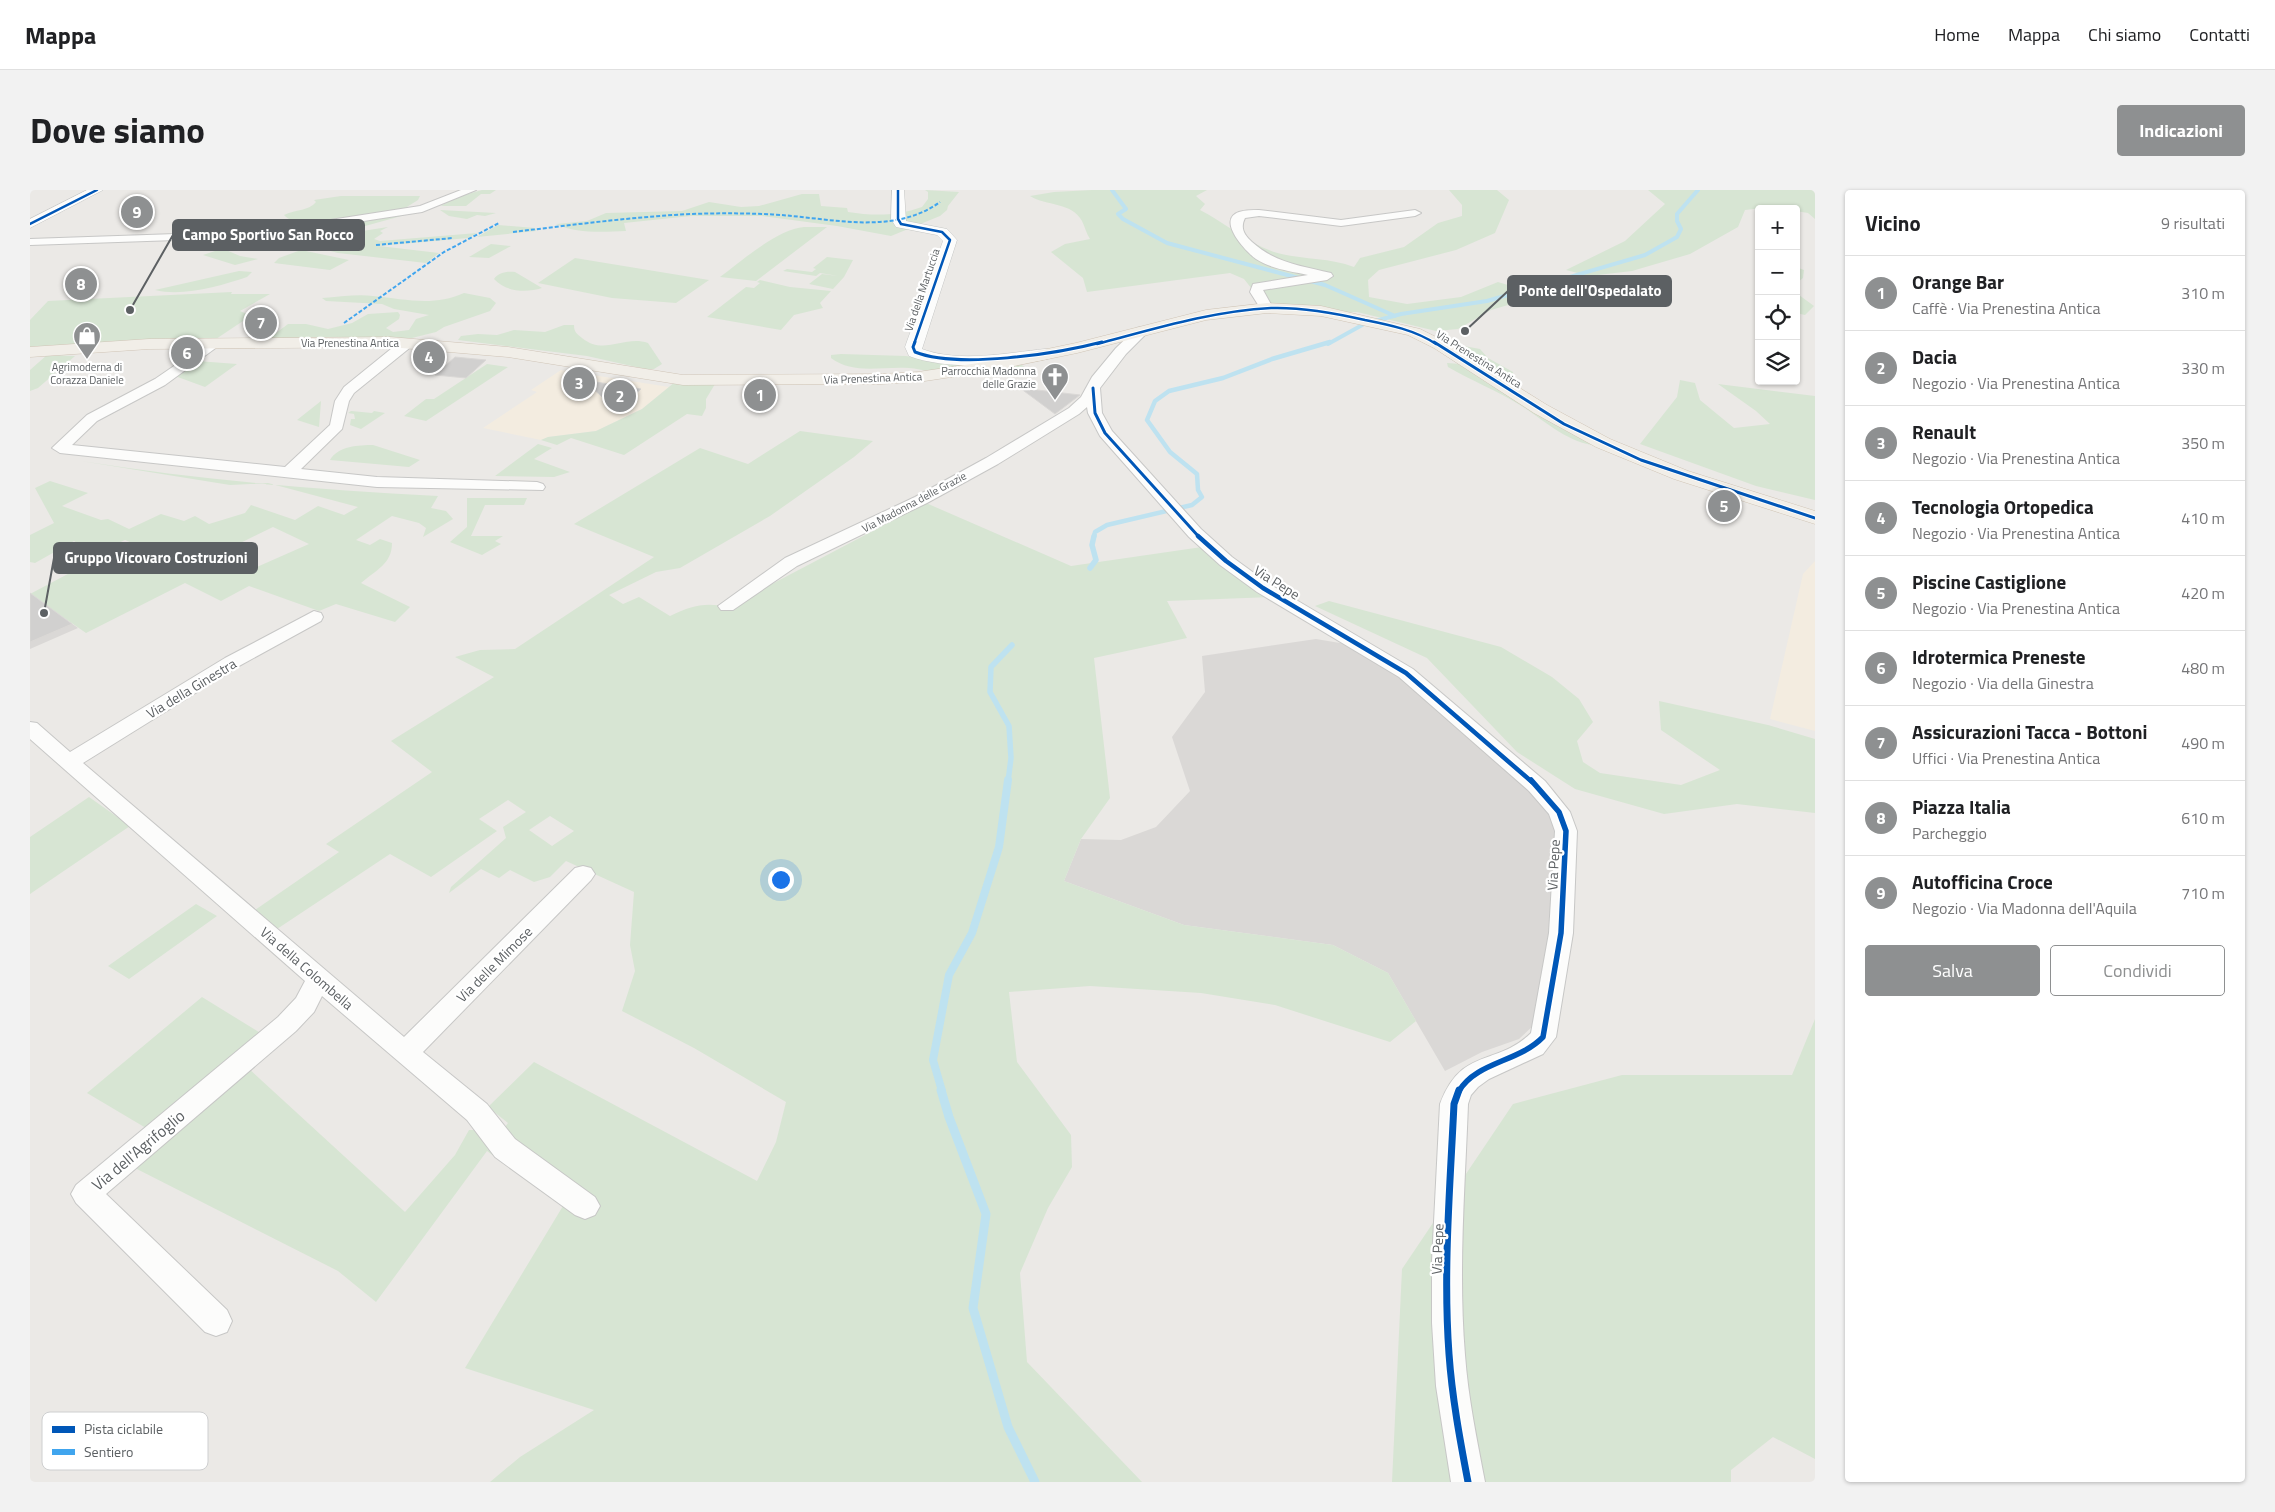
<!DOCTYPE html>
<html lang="it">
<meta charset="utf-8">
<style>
body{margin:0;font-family:"Titillium Web",sans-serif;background:#f2f2f2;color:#202124}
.controls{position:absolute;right:15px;top:15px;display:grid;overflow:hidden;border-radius:5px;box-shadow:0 1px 4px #0004}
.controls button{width:45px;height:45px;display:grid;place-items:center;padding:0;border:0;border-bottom:1px solid #e0e0e0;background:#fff;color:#202124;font:25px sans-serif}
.you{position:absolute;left:750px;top:689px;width:18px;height:18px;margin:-12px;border:4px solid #fff;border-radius:50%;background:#1a73e8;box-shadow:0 0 0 8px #1a73e833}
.badge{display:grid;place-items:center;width:32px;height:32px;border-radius:50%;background:#8e9091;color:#fff;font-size:16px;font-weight:700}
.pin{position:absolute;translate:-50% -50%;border:2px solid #fff;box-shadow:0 1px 5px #0006}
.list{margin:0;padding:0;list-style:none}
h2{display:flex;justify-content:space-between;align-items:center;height:65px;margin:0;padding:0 20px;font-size:21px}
h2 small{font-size:16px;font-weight:400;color:#757577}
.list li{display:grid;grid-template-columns:32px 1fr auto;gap:15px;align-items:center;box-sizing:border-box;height:75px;padding:0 20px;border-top:1px solid #e0e0e0}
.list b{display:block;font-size:19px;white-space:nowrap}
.list p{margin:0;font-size:16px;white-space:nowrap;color:#757577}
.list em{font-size:16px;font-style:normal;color:#757577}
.actions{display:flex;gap:10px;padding:15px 20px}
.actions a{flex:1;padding:11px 0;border:1px solid #8e9091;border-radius:5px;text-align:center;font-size:18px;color:#8e9091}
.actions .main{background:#8e9091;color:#fff}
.icon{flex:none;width:28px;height:28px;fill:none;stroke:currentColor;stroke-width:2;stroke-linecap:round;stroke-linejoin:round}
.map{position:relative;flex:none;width:1785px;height:1292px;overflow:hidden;border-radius:5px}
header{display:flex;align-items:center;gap:30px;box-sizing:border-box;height:70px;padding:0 25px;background:#fff;border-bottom:1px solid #e0e0e0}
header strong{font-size:24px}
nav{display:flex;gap:28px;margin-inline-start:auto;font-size:18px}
.intro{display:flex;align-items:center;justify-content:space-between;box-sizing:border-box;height:120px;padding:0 30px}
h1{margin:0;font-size:35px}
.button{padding:12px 22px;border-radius:5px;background:#8e9091;color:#fff;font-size:18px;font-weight:700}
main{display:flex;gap:30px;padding:0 30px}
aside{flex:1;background:#fff;border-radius:5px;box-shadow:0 1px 4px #0004}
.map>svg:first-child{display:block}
</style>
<header>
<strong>Mappa</strong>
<nav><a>Home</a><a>Mappa</a><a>Chi siamo</a><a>Contatti</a></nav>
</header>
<div class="intro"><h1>Dove siamo</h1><a class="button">Indicazioni</a></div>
<main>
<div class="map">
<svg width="1785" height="1292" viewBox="0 0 1785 1292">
<rect width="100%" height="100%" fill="#ebe9e6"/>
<path fill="#f3ece0" d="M531,180L639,197L612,219L566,241L518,247L511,250L453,238L507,202L501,200Z
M1785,371V541L1740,529L1773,384Z"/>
<path fill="#dad8d6" d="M0,404L8,409L48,438L0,459Z
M1286,449L1328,456L1382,491L1515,609L1524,628L1528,655L1518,787L1505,834L1489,849L1452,862L1415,881L1358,783L1303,755L1154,735L1034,691L1051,649L1091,650L1126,637L1160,601L1142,547L1175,502L1172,466Z"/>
<path fill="#d7e5d3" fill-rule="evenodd" d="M452,0H466L460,4H451L436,16H411L424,8Z
M895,0L929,2L918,16L917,20L910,26L861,46L807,36L732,26H661L594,33L596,41C573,42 547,44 526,34L557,31L576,23L652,21L679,12L711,17L729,16L772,4H789L791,16L817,18L818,22C844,26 867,26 892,17L898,9V2Z
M1062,0H1177L1166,6L1175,14L1170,20C1194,32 1219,54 1244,62C1270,70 1298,67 1324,77L1330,68L1374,57L1408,33L1432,26V15L1419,0H1467L1479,10L1465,43L1426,60L1349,80L1338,90L1339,107L1377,114L1431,107L1468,92L1501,102L1495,110L1461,120L1428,139L1406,141L1327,122L1304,123L1237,118L1214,89L1200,83L1057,102L1053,88L1021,62L1035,54L1060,49C1056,43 1055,37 1052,31C1042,12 1016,16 1000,6L1024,2Z
M1618,0H1785V29L1778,23L1766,21V19L1741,17L1715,20L1708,37L1660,64L1602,81L1559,86L1536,80L1595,51L1635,14Z
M311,6H390L388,10L364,25L393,20L299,46L253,61L293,40C281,33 263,35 254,25C263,20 279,21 286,12L284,10Z
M410,20L466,23L455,26L447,25L437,29L419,26Z
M468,35L505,38L506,41L447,47Z
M358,37L350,41L353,43L344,49L350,51L447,43L438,48L349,56L409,63L396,73L308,63L282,56L326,42Z
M774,37H797L726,91L690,87C712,71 747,39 774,37Z
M461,54L481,56L459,68L439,67Z
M188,60H196L210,66L228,69L205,75L173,65Z
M271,60L319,70L300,80L244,73L249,68Z
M797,67L823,70L814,87L803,99L779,94L792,84L808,86L790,83L786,86L753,81L757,79L782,82L786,79L783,78Z
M545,68L679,90L646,113L582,108L508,93Z
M1766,77L1774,80L1773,88L1768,92L1769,105L1784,116L1775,125L1766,123Z
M209,81L222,82L217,87C190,96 153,107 125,100Z
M485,82L512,98C496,103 476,102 464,89C468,82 478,81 485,82Z
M730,90L760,97L801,101L790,113L793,118L764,125L751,140L677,127L716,97L724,98L730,93L727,92Z
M202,102L201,104H240L210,121L217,124L216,129L186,149L0,157V130L18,111Z
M434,103L460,108L466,113L460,121L414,137L406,142L382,148L238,149L258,134H276L298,139L322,133L338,124L368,122L370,125L369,129L356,138L363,142L379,140L386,129L399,125L364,119L352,114L296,111L292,108C309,107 327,104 343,106C375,109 403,117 434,103Z
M534,135H544C544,142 547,144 552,148C574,166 594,145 618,153L632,174L624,179H615L557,166L428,150L431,146L448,144L467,145L484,140L515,142Z
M1423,154L1450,159L1458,168L1483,182L1484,187L1478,190L1568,256C1537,253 1515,231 1490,215C1468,201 1440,190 1418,177L1417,173L1431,174L1418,157Z
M811,164L876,166L916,172L991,174L994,177C973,186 943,187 921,185C907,184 893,179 879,178C852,176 823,185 801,168V165Z
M17,165L45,166L8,198L0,201V180Z
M167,171L207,174L175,197L145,186Z
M457,174L478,177L396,231L374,226L396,209H404Z
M1650,190L1665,193L1670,210L1704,238L1740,234L1726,221L1688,194L1785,206V310L1726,296L1610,254L1647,207Z
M645,192L685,194L676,209V218L672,226L657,224L594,265L541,248L527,255L511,250L518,247L566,241L612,219Z
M291,211L289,237L267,230Z
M321,221L342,223L344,221L355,223L331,239L320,235L321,229H325L324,224L318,223Z
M770,241L843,251L824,267L740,326L650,378L626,382L579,405L593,414L609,407L640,426C661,416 674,412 698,417L896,313L1041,376L1172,357L1242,407L1137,411L1157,448L1064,468L1080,608L1051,649L1034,691L1154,735L1303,755L1358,783L1386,831L1360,852L1245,815L1171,803L1060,796L979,802L987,872L1041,945L1042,977L1018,1018L990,1083L997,1172L1112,1292H460L490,1267L564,1220L435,1178L533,1016L457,961L346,1112L308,1081L99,975L218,878L375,1022L425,965L439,940H452L458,960L478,933L458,917L504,872L727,991L746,952L756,912L664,858L592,821L605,781L600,755L604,702L536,671L520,687L504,692L480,680L469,688L451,679L419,703L421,697L476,648L473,637L496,622L478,610L449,629L467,641L401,687L360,664L247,739L225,720L309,662L296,654L402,582L361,551L464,487L425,467L450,460L485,459L624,367L544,334L670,258L718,274ZM520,626L544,641L522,656L499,640Z
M508,254L522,258L504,269L540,282L524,287L465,286Z
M343,255L390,270L379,277L300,270C308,256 329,255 343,255Z
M51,271C169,290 289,300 408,306L401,318L416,321L423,329L393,347L396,338L389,333L362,326L326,350L340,355L350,349L362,353C362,374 346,380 331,393L380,417L365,432L306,414L289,421L219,396L191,411L155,393L56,443L0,404L70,367L107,355L95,350L65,364L44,351L5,373L0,372V345L24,333L5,298L20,291L58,303L32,316L71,330L78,329L99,339L131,324L154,331L165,326L179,334L215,323L221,315L265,330L288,316L314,325L328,317L238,293L200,295ZM243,337L279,354L218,381L178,369Z
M437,308H497L494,315H455L441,346H473L465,351L471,354L452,365L420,352L437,337Z
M1299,411L1471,457L1522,487L1549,509L1563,532L1547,551L1553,572L1570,583L1651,595L1690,580L1631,540L1629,511L1738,535L1785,549V623L1707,614L1634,624L1545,599L1487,562L1397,468L1285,416Z
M59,607L100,636L0,704V647Z
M166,714L187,726L99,789L78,776Z
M172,807L232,844L121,941L57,903Z
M1785,829V1269L1743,1247L1701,1280V1292H1362L1372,1079L1483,914L1592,885H1762Z"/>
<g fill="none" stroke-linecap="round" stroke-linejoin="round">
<path stroke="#bee2f0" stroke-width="4" d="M1082,0L1096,19L1088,24L1093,29L1137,53L1295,95L1365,126
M1298,154L1334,134L1371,124L1457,111L1615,65L1647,47L1651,39L1647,31V24L1668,0"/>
<path stroke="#bee2f0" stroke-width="4.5" d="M1064,347L1065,342L1077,335L1162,315L1172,307L1168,300L1167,284L1140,262L1117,230L1125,211L1139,201L1193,188L1242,169L1300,152"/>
<path stroke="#bee2f0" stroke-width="5.5" d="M1060,378L1066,370L1062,355L1064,346
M978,592L981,568L979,536L960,502L961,477L982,455"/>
<path stroke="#bee2f0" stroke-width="8" d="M912,901L903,870L919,785L942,743L969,657L978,590"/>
<path stroke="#bee2f0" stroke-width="9" d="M911,900L919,927L956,1024L943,1118L978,1237L1005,1292"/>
</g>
<path fill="#d1d0cf" stroke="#dad8d6" d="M425,167L456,170L436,188L405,185Z
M553,190L611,199L592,215L578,212Z
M990,198L1050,205L1025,224Z
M0,403L42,434L0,452Z"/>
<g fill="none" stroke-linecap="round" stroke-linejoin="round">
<defs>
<path id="street" d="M431,0H446L392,22L236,46L213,48L181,45L146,50L0,55V49L146,44L181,39L213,42L236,40L390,16Z
M1229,20L1311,30L1385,20L1391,23L1385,26L1311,36L1229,26L1215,28C1210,38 1214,45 1222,52C1245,73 1272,76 1301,83L1303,86L1297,90L1233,100L1243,118L1237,122L1232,121L1220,102L1223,94L1278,85C1261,81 1241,79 1226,69C1216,62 1186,30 1209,22C1215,20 1223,20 1229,20Z
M1112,137L1119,141L1096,164L1070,198L1072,223L1082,241L1171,339L1202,367L1239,394L1383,479L1515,591L1540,622L1547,641L1543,743L1526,847L1513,864L1459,889L1448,897L1441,905L1438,914C1435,997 1428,1081 1435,1165C1438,1207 1447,1250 1455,1292H1421L1406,1196L1402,1133V1071L1410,914C1432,856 1466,877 1501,843L1519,743L1525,641L1519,624L1499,601L1369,487L1227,402L1190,375L1159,347L1070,246L1058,223L1057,217L1049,224L968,274L897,313L767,376L703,420H691L688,416L755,368L885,307L956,268L1039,218L1051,207L1062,187L1086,158L1107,138Z
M377,149L384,153L382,156L324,203L319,211L312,239L271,279L347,287L507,292L513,294L515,297L513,300L347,297L30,263L22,258L57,225L125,189L182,150L187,151L189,154L187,157L135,195L67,231L42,255L255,277L300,235L305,211L314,197L372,150Z
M284,421L291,423L293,427L291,431L209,476L53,573L374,847L545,678L553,676L561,678L565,684L561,690L393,862L457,914L485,949L565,1007L570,1016L565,1025L555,1029L545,1025L465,967L437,930L292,806L284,822L266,841L76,1004L197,1120L202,1131L197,1142L186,1146L175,1142L46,1013L41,1004L46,995L248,827L266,808L275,791L0,549V532L7,533L40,562L195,468Z"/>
<path id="secondary" d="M57,0H73L0,38V29Z
M862,0H874L876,31L917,39L927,50L892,159C929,173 977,163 1015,159L1021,160L1023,164L1021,168C982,177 916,180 879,166L875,157L913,51L907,45L866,37L861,29Z"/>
<path id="primary" d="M1237,113L1291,116L1390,139L1416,152L1517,215L1580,249L1658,281L1785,321V334L1644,289L1566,257L1504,223L1404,158L1378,145L1291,126L1237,123L1176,130L1047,163L955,182L888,192L850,194L653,195L478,167L360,157L119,159L0,167V157L119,149L360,147L478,157L653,185L850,184L888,182L955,172L1046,153L1176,120Z"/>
</defs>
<use href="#street" stroke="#c7c7c6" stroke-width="2"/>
<use href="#secondary" stroke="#c5c6c5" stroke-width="1"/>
<use href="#primary" stroke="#d0c5b7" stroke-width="1"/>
<use href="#street" fill="#fcfcfb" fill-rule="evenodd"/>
<use href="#secondary" fill="#fcfcfb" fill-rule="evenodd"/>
<use href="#primary" fill="#f1eee8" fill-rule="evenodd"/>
<path stroke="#40a5ee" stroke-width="2" stroke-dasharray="4 2" stroke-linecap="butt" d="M483,42C542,35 601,27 660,24C691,23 721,23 751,25C804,29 864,45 910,12
M346,55L423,48
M314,133L414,62L469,33"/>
<defs>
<path id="cycleway-far4" d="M868,0V29L871,34L912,42L920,50L884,154
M0,34L67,0
M1067,154C1124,139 1182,121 1241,118C1272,117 1305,123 1335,130C1360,135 1385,140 1406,154"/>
<path id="cycleway-far3" d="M885,152L883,157L885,162C928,179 1026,164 1072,152
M1404,152L1534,234L1611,270L1785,328
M1063,198L1065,223L1075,243L1169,347"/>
<path id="cycleway-far2" d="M1168,346L1196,371L1233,398L1376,483L1502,592"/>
<path id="cycleway-far1" d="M1429,901C1446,872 1489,872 1513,847L1531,743L1536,641L1529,622L1501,590"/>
<path id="cycleway" d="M1429,900L1424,914C1420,997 1413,1081 1419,1164C1422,1207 1430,1250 1438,1292"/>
</defs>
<use href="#cycleway-far4" stroke="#fff" stroke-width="4.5"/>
<use href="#cycleway-far3" stroke="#fff" stroke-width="5"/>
<use href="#cycleway-far2" stroke="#fff" stroke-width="7"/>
<use href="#cycleway-far1" stroke="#fff" stroke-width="9"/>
<use href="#cycleway" stroke="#fff" stroke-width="10"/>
<use href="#cycleway-far4" stroke="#0057b8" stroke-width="2.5"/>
<use href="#cycleway-far3" stroke="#0057b8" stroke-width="3"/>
<use href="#cycleway-far2" stroke="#0057b8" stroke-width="4.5"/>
<use href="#cycleway-far1" stroke="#0057b8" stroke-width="5.5"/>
<use href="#cycleway" stroke="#0057b8" stroke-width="7"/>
</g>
<defs>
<symbol id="shop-pin" viewBox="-11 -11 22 30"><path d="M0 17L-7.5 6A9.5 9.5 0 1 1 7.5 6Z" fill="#8e9091" stroke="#fff"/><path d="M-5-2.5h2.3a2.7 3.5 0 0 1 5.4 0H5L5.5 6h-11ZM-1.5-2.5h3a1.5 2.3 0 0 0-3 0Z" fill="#fff"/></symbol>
<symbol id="church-pin" viewBox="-11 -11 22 30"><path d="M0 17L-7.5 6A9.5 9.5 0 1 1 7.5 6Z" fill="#8e9091" stroke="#fff"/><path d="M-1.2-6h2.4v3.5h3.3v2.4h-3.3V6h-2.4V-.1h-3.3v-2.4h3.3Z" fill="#fff"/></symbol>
</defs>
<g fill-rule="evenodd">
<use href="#shop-pin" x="41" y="130" width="32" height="43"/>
<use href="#church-pin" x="1009" y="171" width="32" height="43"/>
</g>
<g text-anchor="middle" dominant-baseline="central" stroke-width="4.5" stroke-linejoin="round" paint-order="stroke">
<g font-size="11" fill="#5c6063" stroke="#fff">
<text transform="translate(892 100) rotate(-71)">Via della Martuccia</text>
<text x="320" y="153">Via Prenestina Antica</text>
<text transform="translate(1449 169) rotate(32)">Via Prenestina Antica</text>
<text transform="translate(843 188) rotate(-2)">Via Prenestina Antica</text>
<text transform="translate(884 312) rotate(-28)">Via Madonna delle Grazie</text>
</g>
<g font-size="11" fill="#5c6063" stroke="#fff">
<text x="57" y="177">Agrimoderna di<tspan x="57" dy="13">Corazza Daniele</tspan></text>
<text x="1006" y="181" text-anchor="end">Parrocchia Madonna<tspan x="1006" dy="13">delle Grazie</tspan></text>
</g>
<g font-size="14" fill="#5c6063" stroke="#fff">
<text transform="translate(1247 392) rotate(32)">Via Pepe</text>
<text transform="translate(161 498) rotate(-31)">Via della Ginestra</text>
<text transform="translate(1523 675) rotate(-87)">Via Pepe</text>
<text transform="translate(464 774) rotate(-45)">Via delle Mimose</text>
<text transform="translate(277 778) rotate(41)">Via della Colombella</text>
<text transform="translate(1407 1059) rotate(-88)">Via Pepe</text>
</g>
<g font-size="16" fill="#5c6063" stroke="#fff">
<text transform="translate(108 960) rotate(-40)">Via dell'Agrifoglio</text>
</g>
</g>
<rect x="12" y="1222" width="166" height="58" rx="8" fill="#fff" stroke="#cecfd0" stroke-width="1"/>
<rect x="22" y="1236" width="23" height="7" fill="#0057b8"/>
<rect x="22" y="1259" width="23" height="6" fill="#40a5ee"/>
<g font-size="14" fill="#5c6063">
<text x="54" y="1244">Pista ciclabile</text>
<text x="54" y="1267">Sentiero</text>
</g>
<path fill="none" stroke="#5c6063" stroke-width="2" d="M100 120L143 45M1435 141L1478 101M14 423L24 368"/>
<g fill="#5c6063" stroke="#fff" stroke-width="2">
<circle cx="100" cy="120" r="5"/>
<circle cx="1435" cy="141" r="5"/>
<circle cx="14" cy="423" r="5"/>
</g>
<g fill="#5c6063" stroke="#5c6063" stroke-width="2">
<rect x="143" y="30" width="191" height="30" rx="5"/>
<rect x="1478" y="86" width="163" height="30" rx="5"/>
<rect x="24" y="353" width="203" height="30" rx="5"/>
</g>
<g font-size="15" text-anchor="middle" font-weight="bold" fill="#fff">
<text x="238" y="50">Campo Sportivo San Rocco</text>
<text x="1560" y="106">Ponte dell'Ospedalato</text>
<text x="126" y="373">Gruppo Vicovaro Costruzioni</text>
</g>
</svg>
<div class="controls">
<button>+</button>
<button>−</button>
<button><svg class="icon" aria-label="locate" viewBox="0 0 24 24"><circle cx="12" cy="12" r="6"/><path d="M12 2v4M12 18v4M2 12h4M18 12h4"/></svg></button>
<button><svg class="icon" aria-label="layers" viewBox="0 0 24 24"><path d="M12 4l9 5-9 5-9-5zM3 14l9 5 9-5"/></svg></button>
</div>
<div class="you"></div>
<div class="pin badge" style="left:730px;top:205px">1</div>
<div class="pin badge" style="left:590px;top:206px">2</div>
<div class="pin badge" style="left:549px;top:193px">3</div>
<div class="pin badge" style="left:399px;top:167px">4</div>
<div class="pin badge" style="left:1694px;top:316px">5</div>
<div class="pin badge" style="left:157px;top:163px">6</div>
<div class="pin badge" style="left:231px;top:133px">7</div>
<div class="pin badge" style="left:51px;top:94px">8</div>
<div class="pin badge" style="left:107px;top:22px">9</div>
</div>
<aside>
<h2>Vicino<small>9 risultati</small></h2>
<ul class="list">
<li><span class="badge">1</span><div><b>Orange Bar</b><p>Caffè · Via Prenestina Antica</p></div><em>310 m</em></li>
<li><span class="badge">2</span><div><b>Dacia</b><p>Negozio · Via Prenestina Antica</p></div><em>330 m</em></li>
<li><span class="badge">3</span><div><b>Renault</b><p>Negozio · Via Prenestina Antica</p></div><em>350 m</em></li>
<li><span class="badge">4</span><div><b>Tecnologia Ortopedica</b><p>Negozio · Via Prenestina Antica</p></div><em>410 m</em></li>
<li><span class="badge">5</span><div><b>Piscine Castiglione</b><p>Negozio · Via Prenestina Antica</p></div><em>420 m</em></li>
<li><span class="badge">6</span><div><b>Idrotermica Preneste</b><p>Negozio · Via della Ginestra</p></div><em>480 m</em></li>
<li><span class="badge">7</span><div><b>Assicurazioni Tacca - Bottoni</b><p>Uffici · Via Prenestina Antica</p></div><em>490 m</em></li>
<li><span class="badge">8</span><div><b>Piazza Italia</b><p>Parcheggio</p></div><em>610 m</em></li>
<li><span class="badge">9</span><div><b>Autofficina Croce</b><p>Negozio · Via Madonna dell'Aquila</p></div><em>710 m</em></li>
</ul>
<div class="actions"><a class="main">Salva</a><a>Condividi</a></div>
</aside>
</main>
